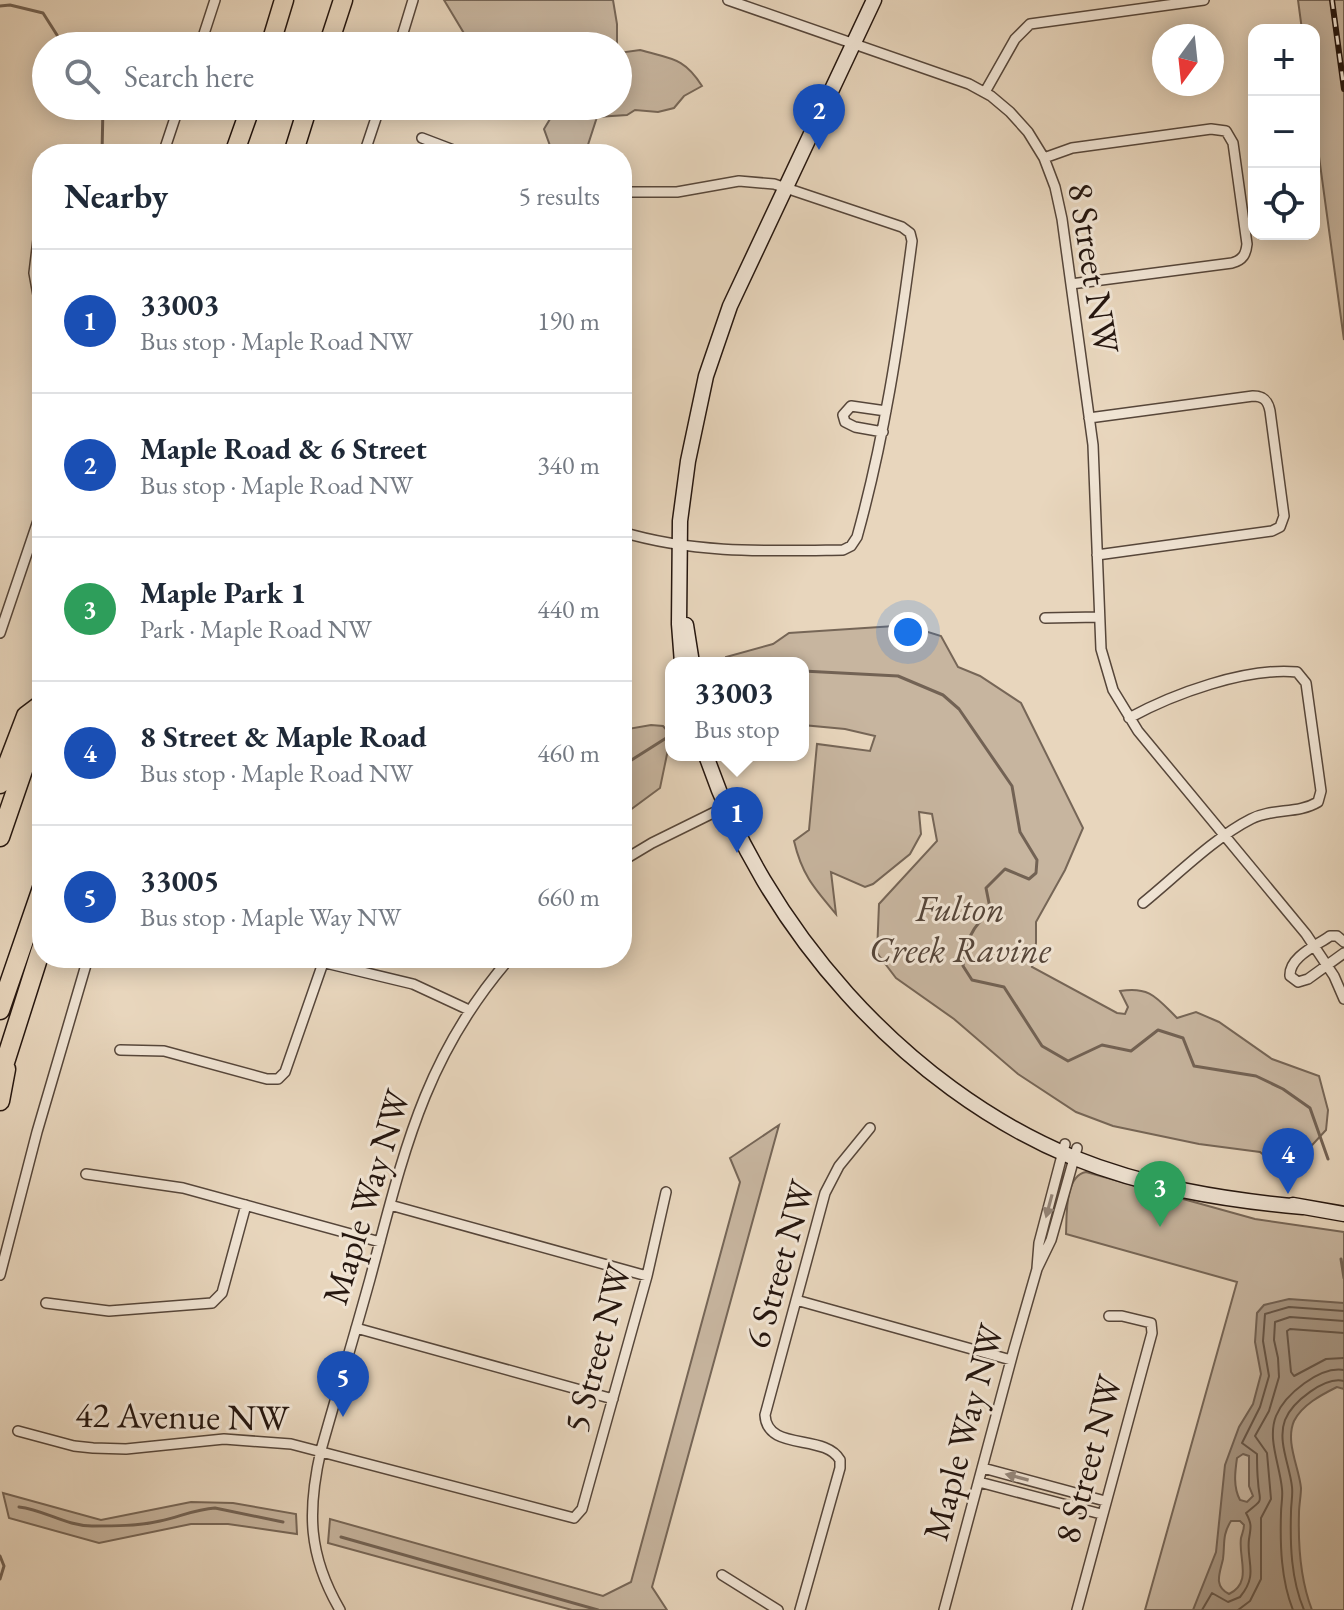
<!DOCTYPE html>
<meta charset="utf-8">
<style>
body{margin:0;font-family:"EB Garamond",serif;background:#f6f6f7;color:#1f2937}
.controls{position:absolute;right:24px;top:24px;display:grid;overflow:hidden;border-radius:16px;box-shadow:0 4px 20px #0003}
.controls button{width:72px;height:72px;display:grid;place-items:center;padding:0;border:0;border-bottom:2px solid #e0e1e3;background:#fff;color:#1f2937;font:40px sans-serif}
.compass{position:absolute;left:1152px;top:24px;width:72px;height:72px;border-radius:50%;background:#fff;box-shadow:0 4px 20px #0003;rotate:195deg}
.you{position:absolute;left:908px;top:632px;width:28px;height:28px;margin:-20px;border:6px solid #fff;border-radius:50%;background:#1a73e8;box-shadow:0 0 0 12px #1a73e833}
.badge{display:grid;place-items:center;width:52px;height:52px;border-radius:50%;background:#8f2418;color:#fff;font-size:26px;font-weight:700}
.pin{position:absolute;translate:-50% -66px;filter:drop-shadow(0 2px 4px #0008)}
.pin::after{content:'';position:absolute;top:42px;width:28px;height:24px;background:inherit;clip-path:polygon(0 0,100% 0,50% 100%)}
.popup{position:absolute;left:665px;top:657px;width:144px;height:104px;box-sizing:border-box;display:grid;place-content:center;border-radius:16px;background:#fff;filter:drop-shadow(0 2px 6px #0005);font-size:26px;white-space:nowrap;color:#747a83}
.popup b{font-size:30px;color:#1f2937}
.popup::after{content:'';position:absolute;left:50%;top:100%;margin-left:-16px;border:16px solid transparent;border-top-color:#fff}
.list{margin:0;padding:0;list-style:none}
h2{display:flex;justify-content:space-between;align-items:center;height:104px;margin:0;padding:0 32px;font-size:34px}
h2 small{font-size:26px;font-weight:400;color:#747a83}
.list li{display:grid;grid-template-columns:52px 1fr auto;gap:24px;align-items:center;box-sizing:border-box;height:144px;padding:0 32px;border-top:2px solid #e0e1e3}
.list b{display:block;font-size:30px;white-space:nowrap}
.list p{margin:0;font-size:26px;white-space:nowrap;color:#747a83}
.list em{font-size:26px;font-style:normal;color:#747a83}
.icon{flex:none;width:44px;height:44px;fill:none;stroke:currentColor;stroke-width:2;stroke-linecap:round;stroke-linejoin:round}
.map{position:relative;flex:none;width:1344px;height:1610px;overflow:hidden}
.search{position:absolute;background:#fff;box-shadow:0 4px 20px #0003;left:32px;top:32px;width:600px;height:88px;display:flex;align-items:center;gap:20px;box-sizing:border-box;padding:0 28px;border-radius:44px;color:#747a83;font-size:30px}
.panel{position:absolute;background:#fff;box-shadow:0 4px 20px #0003;left:32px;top:144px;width:600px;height:824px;border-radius:32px}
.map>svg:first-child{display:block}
</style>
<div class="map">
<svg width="1344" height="1610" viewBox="0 0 1344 1610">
<rect width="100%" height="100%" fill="#e8d6bd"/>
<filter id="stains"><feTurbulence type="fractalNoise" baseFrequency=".0025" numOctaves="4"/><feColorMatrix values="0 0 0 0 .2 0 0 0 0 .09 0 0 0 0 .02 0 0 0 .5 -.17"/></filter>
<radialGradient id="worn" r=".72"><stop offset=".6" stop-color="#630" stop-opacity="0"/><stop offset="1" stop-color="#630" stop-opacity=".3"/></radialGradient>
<path fill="#c7b59f" stroke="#766657" stroke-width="2" d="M444,0H613L617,24V46H457L454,42L465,35Z
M1298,0H1344V340L1314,120V30H1302Z
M640,50C671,59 684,57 702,86L684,96L674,108L658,112L635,110L627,115L597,117L585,154H553L544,129L550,119L540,106H618V53Z
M895,626L912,627L941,636L958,667L980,676L1021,703L1083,828L1065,870L1036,922V943L1032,967L1117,1013L1125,1014L1128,1007L1120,991C1150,986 1157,998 1177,1018L1196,1012L1219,1022L1272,1059L1319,1076L1328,1110L1326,1130L1303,1155L1290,1163L1272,1162L1260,1152L1199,1144L1113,1126L1076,1112L1018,1074L954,1019L896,978L877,953L879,904L937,841L932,814L919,812L921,834L910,854L873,884L865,887L831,872L836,914C814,888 802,875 794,841L809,830L817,744L870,751L875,736L845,729L803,725V663H726V657L773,644L789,633Z
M651,725L663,726L671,735L660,788L622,816V730Z
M779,1125L652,1587L667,1610H572L328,1543L330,1519L603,1596L631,1582L740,1182L730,1158Z
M1086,1172L1255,1219L1344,1232V1610H1145L1237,1282L1066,1234C1067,1217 1064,1176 1086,1172Z
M3,1493L101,1520L191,1502L233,1503L296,1514L297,1534L228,1524H191L99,1543L9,1518Z"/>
<path fill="#a69582" stroke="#726254" stroke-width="2" fill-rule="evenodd" d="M1289,1299L1344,1303V1389L1337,1387C1321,1395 1302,1405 1294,1421C1285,1442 1299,1467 1301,1488C1301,1496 1299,1505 1299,1513C1298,1546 1300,1579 1312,1610H1193L1216,1552L1225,1465L1239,1427L1253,1404L1261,1374L1255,1342L1257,1313L1264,1305ZM1243,1454L1249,1456V1486L1253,1496L1247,1502L1240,1500C1233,1487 1235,1472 1237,1458ZM1231,1521H1240L1244,1525C1244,1530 1242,1534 1241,1538C1238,1558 1253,1582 1229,1594C1213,1586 1220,1573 1223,1559C1225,1544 1222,1535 1231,1521Z"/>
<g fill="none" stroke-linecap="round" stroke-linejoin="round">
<path stroke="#665648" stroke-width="2" d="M1344,1333L1290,1329L1287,1331L1291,1372L1294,1376L1326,1359L1344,1358
M1202,1610L1212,1593L1228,1602L1240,1597C1259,1574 1246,1562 1249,1539C1251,1527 1252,1524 1246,1513C1266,1497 1259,1504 1258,1481C1257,1472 1257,1463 1257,1454L1242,1443L1260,1407L1269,1376L1263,1341L1265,1314L1289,1307L1344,1311
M1238,1610L1250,1601L1261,1579V1518L1271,1499L1267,1453L1255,1436L1269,1411L1279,1377L1278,1358L1274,1340L1275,1322L1290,1317L1344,1321
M1293,1610C1281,1580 1280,1545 1281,1513C1281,1505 1283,1497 1282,1489C1280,1465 1267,1439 1276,1416C1285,1394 1320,1366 1344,1370
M1304,1610C1291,1579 1290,1545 1291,1512C1291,1504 1293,1495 1292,1487C1290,1466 1277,1441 1285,1420C1292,1402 1325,1376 1344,1381"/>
<path stroke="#726254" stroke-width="3" d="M0,6L10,5L43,13L64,46
M102,154L103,106
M803,671L898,676L943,695L959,709L1012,786L1020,832L1037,860L1036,873L1029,879L1005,869L986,888L991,913C971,925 966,943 963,966L972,980L1004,987L1042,1046L1068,1061L1102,1045L1131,1051L1158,1030L1183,1038L1194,1066L1256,1076L1283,1089L1310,1108L1328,1159
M622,766L671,735
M1341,1259L1344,1278
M19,1507C45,1510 66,1526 92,1526C113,1526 139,1526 160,1521C179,1517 196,1509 215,1508L283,1522
M341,1537L598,1610
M0,1556L4,1566L0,1579"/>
<defs>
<path id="street" d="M728,0L969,84L991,96L1010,112L1028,132L1044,158L1055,187L1062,219L1093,445L1101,649L1113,690L1138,731L1306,934L1334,976L1344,999
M200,46L215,0
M399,46L413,0
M985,92L1015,39L1030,24L1204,0
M422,138L464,154
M163,154L179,106
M364,154L380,106
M1044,158L1072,148L1211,129L1226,131L1233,143L1247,244C1246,254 1243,260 1232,263L1071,284
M622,192H677L739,181L774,184L902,227L910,233L912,241C899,341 884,440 857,537L851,546L843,550C768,551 695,554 622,532
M38,240L34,273L42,317
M42,412V425
M1089,418L1253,396C1264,396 1268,401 1270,411L1284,516L1280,527L1272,531L1097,555
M883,432L855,427L845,422L843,415L851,406L886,411
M1045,618L1099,617
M0,633L42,509
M1129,718C1173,694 1246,667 1297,672L1306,683L1321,791L1318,802C1298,814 1272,808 1251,819C1215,837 1175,877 1143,903
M622,861L652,843L725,807
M1344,942L1337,936H1330C1316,946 1289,957 1290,976L1298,982L1308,979L1344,953
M305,958L413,984L469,1010
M120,1050L164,1051L267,1079H278L285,1072L323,963
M86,1174L183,1188L380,1242
M390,1205L647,1276
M1037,1268L1039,1243L1065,1144
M0,1275L37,1132L88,958
M796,1300L1011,1360
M46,1303L109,1311L212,1303L222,1293L246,1205
M356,1328L613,1399
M18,1431L74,1446L93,1448L126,1449L224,1439L291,1444L574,1518L582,1509L647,1276L666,1192
M983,1468L1105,1501
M979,1482L1101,1514
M722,1575L778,1610
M340,1610C308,1555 307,1511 321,1450C337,1393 354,1337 370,1279C403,1156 423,1058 510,958
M800,1610L840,1468V1460C825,1433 767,1452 765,1415L825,1193L839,1166L870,1128
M944,1610L1014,1349L1037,1269L1051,1240L1077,1148
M1077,1610L1152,1333L1151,1323L1122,1316H1109"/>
<path id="secondary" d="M686,625L692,663
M682,663L679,624L680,521L688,461L706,376L730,306L874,0
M706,755C763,926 904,1087 1072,1157C1146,1187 1223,1200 1303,1207
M1293,1205L1344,1214"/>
<path id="highway" d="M270,46L284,0
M328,46L343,0
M234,154L251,106
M293,154L308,106
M0,784L26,716L42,704
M0,837L42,715
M0,1010L42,888
M0,1078L42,946
M0,1101L6,1069"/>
</defs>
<use href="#street" stroke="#56463a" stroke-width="12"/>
<use href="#secondary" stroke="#25160f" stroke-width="17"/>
<use href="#highway" stroke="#25160f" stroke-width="21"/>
<use href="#street" stroke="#f0e4d4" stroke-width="9"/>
<use href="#secondary" stroke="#f0e4d4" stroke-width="14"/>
<use href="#highway" stroke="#e8d6bd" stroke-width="18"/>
<defs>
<path id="rail" d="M1332,0L1344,89"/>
</defs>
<use href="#rail" stroke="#25160f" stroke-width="6"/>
<use href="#rail" stroke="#f0e4d4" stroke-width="3" stroke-dasharray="9" stroke-linecap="butt"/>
</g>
<defs><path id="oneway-solid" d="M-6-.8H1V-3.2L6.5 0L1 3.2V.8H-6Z" transform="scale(2)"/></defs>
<g fill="#95877b">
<use href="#oneway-solid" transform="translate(1049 1206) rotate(105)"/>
<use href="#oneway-solid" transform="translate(1017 1477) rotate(-165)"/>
</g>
<g text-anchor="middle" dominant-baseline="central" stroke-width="6" stroke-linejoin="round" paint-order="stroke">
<g font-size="36" fill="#25160f" stroke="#f0e4d4">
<text transform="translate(1094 268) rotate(81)">8 Street NW</text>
<text transform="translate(366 1197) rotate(-73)">Maple Way NW</text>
<text transform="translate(779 1264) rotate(-74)">6 Street NW</text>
<text transform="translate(597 1348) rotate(-75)">5 Street NW</text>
<text transform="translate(182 1416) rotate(1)">42 Avenue NW</text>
<text transform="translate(963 1432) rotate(-75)">Maple Way NW</text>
<text transform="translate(1088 1459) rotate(-75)">8 Street NW</text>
</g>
<g font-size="36" font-style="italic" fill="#56463a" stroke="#f0e4d4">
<text x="960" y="908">Fulton<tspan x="960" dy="41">Creek Ravine</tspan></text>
</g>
</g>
<rect width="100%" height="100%" filter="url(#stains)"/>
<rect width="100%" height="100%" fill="url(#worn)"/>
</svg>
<div class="controls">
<button>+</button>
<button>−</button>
<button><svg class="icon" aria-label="locate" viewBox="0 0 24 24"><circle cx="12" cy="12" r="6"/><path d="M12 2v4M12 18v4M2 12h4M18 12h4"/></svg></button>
</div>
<svg class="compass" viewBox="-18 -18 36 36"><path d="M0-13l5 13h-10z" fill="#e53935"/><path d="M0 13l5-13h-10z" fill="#747a83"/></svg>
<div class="you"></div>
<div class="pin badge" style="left:737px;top:853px;background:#1a4fb4">1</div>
<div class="popup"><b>33003</b>Bus stop</div>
<div class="pin badge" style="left:819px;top:150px;background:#1a4fb4">2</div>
<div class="pin badge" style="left:1160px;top:1227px;background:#2e9e5b">3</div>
<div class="pin badge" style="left:1288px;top:1194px;background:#1a4fb4">4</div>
<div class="pin badge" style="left:343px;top:1417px;background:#1a4fb4">5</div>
<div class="search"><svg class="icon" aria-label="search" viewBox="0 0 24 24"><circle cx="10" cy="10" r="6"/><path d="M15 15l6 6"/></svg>Search here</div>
<section class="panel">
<h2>Nearby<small>5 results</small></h2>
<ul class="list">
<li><span class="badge" style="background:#1a4fb4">1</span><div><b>33003</b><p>Bus stop · Maple Road NW</p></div><em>190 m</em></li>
<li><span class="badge" style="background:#1a4fb4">2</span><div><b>Maple Road &amp; 6 Street</b><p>Bus stop · Maple Road NW</p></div><em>340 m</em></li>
<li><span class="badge" style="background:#2e9e5b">3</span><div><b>Maple Park 1</b><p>Park · Maple Road NW</p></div><em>440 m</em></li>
<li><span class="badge" style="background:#1a4fb4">4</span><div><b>8 Street &amp; Maple Road</b><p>Bus stop · Maple Road NW</p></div><em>460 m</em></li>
<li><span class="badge" style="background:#1a4fb4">5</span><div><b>33005</b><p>Bus stop · Maple Way NW</p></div><em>660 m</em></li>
</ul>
</section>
</div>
